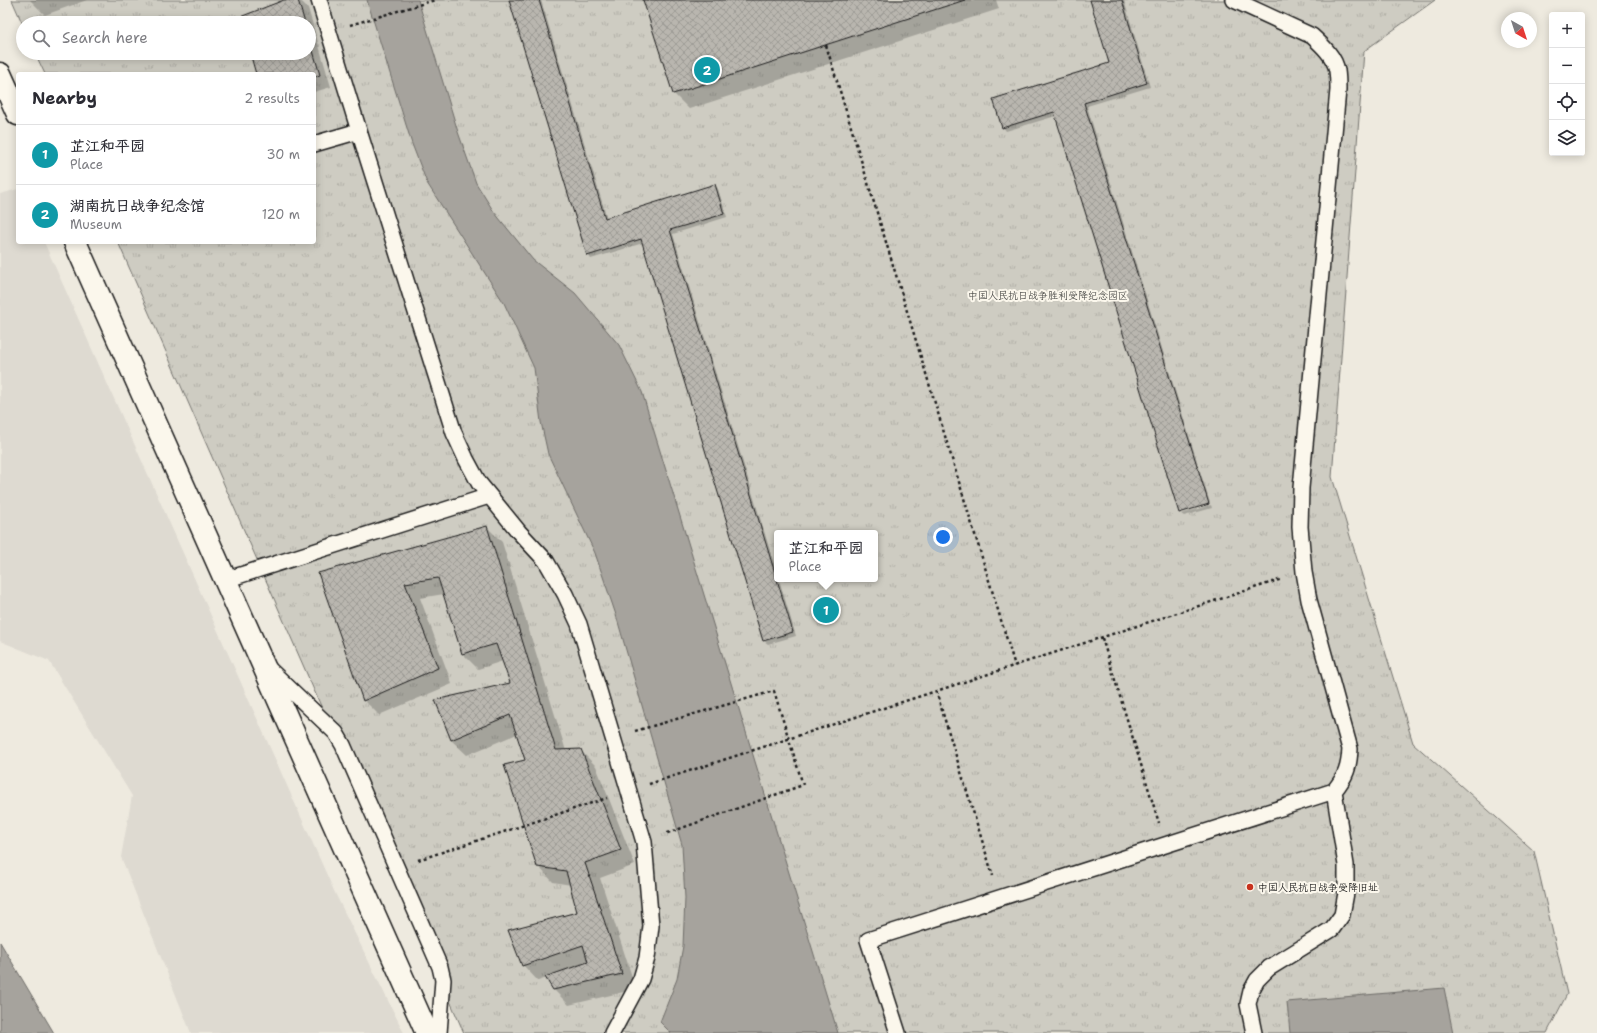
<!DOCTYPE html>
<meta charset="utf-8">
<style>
body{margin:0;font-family:"Shantell Sans","LXGW WenKai TC",sans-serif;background:#f2f2f3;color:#2b2b33}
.controls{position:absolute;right:12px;top:12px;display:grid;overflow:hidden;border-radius:4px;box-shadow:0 2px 10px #0003}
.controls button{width:36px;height:36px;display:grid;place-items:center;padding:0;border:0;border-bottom:1px solid #e1e1e2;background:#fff;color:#2b2b33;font:20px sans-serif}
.compass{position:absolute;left:1501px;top:12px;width:36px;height:36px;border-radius:50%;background:#fff;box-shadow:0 2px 10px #0003;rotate:141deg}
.you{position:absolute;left:943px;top:537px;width:14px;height:14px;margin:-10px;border:3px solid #fff;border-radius:50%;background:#1a73e8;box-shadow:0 0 0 6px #1a73e833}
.badge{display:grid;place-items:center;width:26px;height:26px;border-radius:50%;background:#0b8043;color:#fff;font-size:13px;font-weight:700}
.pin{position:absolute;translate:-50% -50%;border:2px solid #fff;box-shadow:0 1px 4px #0006}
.popup{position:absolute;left:774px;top:530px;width:104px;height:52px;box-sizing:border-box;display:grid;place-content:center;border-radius:4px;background:#fff;filter:drop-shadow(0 1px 3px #0005);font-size:13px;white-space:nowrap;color:#7c7c81}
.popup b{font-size:15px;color:#2b2b33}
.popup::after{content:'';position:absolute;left:50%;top:100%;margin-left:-8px;border:8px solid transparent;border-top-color:#fff}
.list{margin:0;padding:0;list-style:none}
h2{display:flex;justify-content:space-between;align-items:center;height:52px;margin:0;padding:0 16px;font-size:17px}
h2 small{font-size:13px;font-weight:400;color:#7c7c81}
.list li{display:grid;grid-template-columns:26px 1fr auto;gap:12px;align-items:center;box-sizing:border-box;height:60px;padding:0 16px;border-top:1px solid #e1e1e2}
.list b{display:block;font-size:15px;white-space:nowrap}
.list p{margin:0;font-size:13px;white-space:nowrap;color:#7c7c81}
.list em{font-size:13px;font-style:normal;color:#7c7c81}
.icon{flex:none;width:22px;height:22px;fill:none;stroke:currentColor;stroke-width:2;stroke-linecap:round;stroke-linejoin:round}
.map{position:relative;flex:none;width:1597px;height:1033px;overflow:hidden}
.search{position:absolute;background:#fff;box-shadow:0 2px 10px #0003;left:16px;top:16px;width:300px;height:44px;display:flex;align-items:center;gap:10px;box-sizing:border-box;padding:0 14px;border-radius:22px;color:#7c7c81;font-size:15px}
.panel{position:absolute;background:#fff;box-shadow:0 2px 10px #0003;left:16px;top:72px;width:300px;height:172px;border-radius:4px}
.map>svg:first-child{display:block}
</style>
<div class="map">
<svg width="1597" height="1033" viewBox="0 0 1597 1033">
<defs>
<pattern id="grass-tufts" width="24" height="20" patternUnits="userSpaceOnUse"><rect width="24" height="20" fill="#ceccc2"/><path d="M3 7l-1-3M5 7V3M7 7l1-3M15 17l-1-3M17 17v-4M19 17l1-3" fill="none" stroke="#b0afa6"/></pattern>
<pattern id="building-cross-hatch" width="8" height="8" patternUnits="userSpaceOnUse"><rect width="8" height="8" fill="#b9b6af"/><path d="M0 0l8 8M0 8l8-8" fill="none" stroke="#9e9c96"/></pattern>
</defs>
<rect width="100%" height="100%" fill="#eeeadf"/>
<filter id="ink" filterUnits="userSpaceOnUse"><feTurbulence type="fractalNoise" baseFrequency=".025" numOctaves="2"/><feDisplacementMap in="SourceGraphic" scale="8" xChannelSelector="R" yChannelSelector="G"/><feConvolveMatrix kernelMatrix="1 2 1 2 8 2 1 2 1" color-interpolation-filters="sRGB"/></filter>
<g filter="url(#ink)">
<path fill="#dedad1" d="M18,189V242H44L335,893L404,1033H191L121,857L132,796L49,661L0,641V194Z"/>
<path fill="url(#grass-tufts)" stroke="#75746f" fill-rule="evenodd" d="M12,0H1435L1364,51L1332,477L1413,743L1534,851L1567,994L1547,1033H464L118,242H314V74H45L35,53H309V23H23V25ZM777,533H875V579H777Z"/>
<path fill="#a6a39d" stroke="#6f6d69" d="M367,0H418L458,132L476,183L494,212L533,260L575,293L619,345L642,392L838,1033H671L660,1022L677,979L683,946L685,898L682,845L616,615L595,553L548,454L541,422L534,368L504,303L427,183L412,144Z
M0,942L54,1033H0Z
M1444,988L1453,1033H1290L1287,1002Z"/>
<path fill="#0003" d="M30,0H87L45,15Z
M287,0H300L308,8L331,87L314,92V74H257L251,53H309V23H242Z
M510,0H541L607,218L715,185L718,189L727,217L673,234L777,573V579H779L796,636L768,644L764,641L643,243L591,259L588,255Z
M644,0H996L999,9L689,109L674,94Z
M1091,0H1124L1150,87L1087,106L1210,503L1181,512V514L1056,116L1006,131L1003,127L1110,64Z
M1211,505L1212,508L1184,516L1181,514Z
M487,527L502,542L566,751L580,750L596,766L635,865L600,878L636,989L569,1005L554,990L547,978L538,981L523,965L578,913L571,885L553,882L538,866L526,761L517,734L467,755L451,740L511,684L503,661L478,669L463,654L444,594L420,598L452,684L379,715L364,700L320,573Z"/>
<path fill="url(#building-cross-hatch)" stroke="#1c1c1c" d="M284,0H298L305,23H241L240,17Z
M509,0H539L605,218L715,184L724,214L670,230L793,632L763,641L641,239L587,256Z
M643,0H965L673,94Z
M1090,0H1122L1147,83L1084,103L1209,504L1179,513L1054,112L1002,128L993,99L1109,63Z
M309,37L320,75L314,77V74H256L250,53H309Z
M487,526L556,750L581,749L621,850L585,863L622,974L553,990L545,977L588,962L583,945L522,966L508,930L577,912L566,871L537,867L504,765L525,760L510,715L451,740L435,700L510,683L496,644L462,654L438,578L405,583L438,668L363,701L318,573Z"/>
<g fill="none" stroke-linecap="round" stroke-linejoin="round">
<defs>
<path id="service" d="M319,0L359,131L454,433L466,459L479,483L519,532L546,561L565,594L579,624L644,842L651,926L647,958L641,979L612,1033
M314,144L359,131
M225,580L489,496
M269,669L336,733L343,745L440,967L443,980L439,1033
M898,1033L868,940L1334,791C1346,776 1349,768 1350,749L1309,600L1304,572L1300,527L1301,488L1338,90C1338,84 1338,77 1337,71C1335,57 1322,45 1312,36L1234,0
M1254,1033L1248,1004L1251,991L1257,980L1269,968L1332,929L1342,915L1346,893V865L1334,791"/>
<path id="trunk" d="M0,74L18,114
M75,242L427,1033"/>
</defs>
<use href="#service" stroke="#1c1c1c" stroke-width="18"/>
<use href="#trunk" stroke="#1c1c1c" stroke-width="25"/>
<path stroke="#1c1c1c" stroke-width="2.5" stroke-dasharray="3 3" stroke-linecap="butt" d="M350,25L435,0
M826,45L1015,666
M1102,638L1159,823
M936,691L993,876
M635,731L774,691L803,785L665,834
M649,784L1282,579
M418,860L607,798"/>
<use href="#service" stroke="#fbf7ec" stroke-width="15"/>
<use href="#trunk" stroke="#fbf7ec" stroke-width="22"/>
</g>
</g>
<circle fill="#c8321e" stroke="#fbf7ec" stroke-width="1.5" cx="1250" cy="887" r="4"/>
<g text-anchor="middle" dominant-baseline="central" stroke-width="4" stroke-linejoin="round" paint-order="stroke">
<g font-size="10" fill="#51514e" stroke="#fbf7ec">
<text x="1048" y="295">中国人民抗日战争胜利受降纪念园区</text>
</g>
<g font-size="10" fill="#1c1c1c" stroke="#fbf7ec" text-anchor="start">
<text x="1258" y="887">中国人民抗日战争受降旧址</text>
</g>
</g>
</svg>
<div class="controls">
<button>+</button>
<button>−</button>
<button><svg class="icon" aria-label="locate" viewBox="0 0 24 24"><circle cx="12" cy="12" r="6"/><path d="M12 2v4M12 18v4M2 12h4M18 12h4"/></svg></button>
<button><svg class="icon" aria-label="layers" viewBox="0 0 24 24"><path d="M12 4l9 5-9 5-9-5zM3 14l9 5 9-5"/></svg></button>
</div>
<svg class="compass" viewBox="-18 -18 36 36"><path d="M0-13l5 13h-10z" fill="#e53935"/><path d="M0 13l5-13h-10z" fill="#7c7c81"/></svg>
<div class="you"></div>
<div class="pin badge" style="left:826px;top:610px;background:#0f9aa8">1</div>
<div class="popup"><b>芷江和平园</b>Place</div>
<div class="pin badge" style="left:707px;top:70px;background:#0f9aa8">2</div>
<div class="search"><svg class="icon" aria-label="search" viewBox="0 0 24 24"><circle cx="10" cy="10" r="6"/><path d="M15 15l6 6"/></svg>Search here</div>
<section class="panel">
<h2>Nearby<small>2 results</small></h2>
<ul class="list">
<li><span class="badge" style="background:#0f9aa8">1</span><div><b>芷江和平园</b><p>Place</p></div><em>30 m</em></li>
<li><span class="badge" style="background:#0f9aa8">2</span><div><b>湖南抗日战争纪念馆</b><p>Museum</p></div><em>120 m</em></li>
</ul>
</section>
</div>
